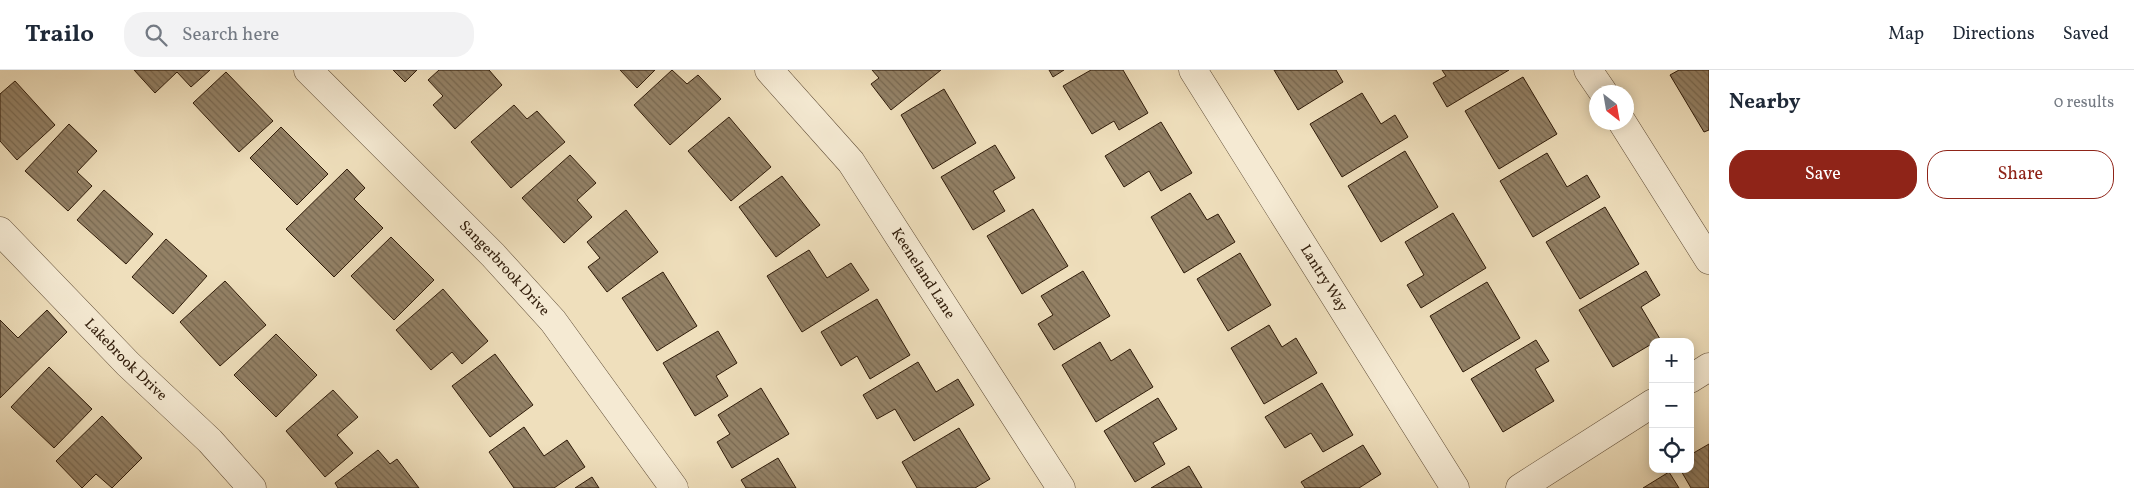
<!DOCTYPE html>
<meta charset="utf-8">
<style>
body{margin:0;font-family:Vollkorn,serif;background:#f2f2f3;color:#1f2937}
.controls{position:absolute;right:15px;bottom:15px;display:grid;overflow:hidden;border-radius:10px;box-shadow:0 2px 12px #0003}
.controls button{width:45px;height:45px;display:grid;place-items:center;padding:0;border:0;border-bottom:1px solid #e0e1e3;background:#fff;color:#1f2937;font:25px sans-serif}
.compass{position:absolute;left:1589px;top:15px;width:45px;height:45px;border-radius:50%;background:#fff;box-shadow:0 2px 12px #0003;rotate:149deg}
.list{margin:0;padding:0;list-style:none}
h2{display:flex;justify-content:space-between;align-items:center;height:65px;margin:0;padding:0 20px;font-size:21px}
h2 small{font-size:16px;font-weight:400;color:#747a83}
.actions{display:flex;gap:10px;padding:15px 20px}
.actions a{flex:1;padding:11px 0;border:1px solid #8f2418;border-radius:20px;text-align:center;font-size:18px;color:#8f2418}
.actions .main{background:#8f2418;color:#fff}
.icon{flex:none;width:28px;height:28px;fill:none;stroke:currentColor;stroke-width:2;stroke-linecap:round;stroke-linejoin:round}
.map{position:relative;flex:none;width:1709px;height:418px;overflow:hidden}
header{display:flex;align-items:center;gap:30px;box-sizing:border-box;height:70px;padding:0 25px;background:#fff;border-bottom:1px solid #e0e1e3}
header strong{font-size:24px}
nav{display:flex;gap:28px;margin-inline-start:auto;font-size:18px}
.search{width:350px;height:45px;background:#f2f2f3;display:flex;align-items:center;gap:12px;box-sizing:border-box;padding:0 18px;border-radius:20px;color:#747a83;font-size:19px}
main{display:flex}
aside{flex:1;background:#fff}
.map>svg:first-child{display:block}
</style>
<header>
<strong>Trailo</strong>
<div class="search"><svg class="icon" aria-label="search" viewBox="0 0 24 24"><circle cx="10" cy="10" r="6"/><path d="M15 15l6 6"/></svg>Search here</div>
<nav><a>Map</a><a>Directions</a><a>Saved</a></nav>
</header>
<main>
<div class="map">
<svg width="1709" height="418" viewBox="0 0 1709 418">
<defs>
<pattern id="building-back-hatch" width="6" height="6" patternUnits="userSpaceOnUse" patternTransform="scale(1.25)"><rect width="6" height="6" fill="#938166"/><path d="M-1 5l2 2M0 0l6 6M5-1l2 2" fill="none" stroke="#786952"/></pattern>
</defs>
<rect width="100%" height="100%" fill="#efdfbc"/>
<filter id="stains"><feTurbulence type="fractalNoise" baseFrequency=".004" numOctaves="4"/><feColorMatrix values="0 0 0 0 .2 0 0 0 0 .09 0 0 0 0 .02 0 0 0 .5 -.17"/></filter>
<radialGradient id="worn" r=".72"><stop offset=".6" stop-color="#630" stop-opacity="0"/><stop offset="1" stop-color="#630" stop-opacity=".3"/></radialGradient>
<path fill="url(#building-back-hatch)" stroke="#2f1b09" d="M134,0H210L191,17L177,2L155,23Z
M393,0H417L405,12Z
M439,0H489L502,15L455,59L433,35L443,26L428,10Z
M620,0H655L637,18Z
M672,0L687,14L698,5L721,29L670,75L634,35Z
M872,0H941L891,40L871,14L879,8Z
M1049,0H1064L1053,7Z
M1091,0H1123L1148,43L1119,60L1114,51L1092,64L1063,16Z
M1274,0H1336L1343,12L1298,40Z
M1442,0H1509L1447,37L1433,13L1446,6Z
M1679,0H1709V60L1704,62L1670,5Z
M226,2L273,51L239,82L193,33Z
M1523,7L1557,64L1499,99L1465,41Z
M15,11L55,55L17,90L0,71V24Z
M944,19L976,73L933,99L901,45Z
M1362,23L1381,54L1395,45L1408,67L1342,107L1310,54Z
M514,35L527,49L537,41L565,72L511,118L471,72Z
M729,47L771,97L731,131L688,81Z
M1161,52L1192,103L1161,121L1149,101L1124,117L1105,86Z
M69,54L97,81L77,102L92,116L68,141L25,101Z
M281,57L328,104L297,135L250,88Z
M995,75L1015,108L993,121L1005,141L973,160L941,107Z
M1405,81L1438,137L1381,172L1348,116Z
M1547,83L1567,117L1587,105L1600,127L1533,167L1500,111Z
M570,85L596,113L577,130L592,147L564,173L522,128Z
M347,99L365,118L354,129L383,158L334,207L286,159Z
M782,106L820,155L776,187L739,137Z
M104,120L153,164L126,194L77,150Z
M1190,123L1207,150L1218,144L1235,172L1184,203L1151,147Z
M1605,137L1639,194L1580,229L1546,172Z
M1033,139L1068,196L1022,224L987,166Z
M626,140L658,182L607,222L588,197L600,188L587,172Z
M1453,143L1486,198L1421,238L1407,215L1424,205L1405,172Z
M391,167L434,210L394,250L351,206Z
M166,169L207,206L173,244L132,207Z
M809,180L827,208L851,193L869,220L802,262L767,206Z
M1240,183L1271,235L1228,261L1197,209Z
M1083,201L1110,246L1054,280L1038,254L1053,245L1041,226Z
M1646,201L1660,225L1641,237L1660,269L1613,297L1579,240Z
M663,202L697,256L657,281L622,228Z
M225,211L266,255L220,296L180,252Z
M1487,212L1520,268L1463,302L1430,246Z
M443,219L488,271L462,294L452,282L431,300L396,260Z
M877,229L910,285L870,309L857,286L841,296L821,262Z
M47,240L67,262L0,328V250L18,268Z
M1269,255L1282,277L1296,268L1317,303L1264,334L1231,278Z
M718,261L737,293L716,306L728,326L695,346L663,293Z
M276,264L317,305L276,347L234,305Z
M1536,270L1549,291L1535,299L1554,331L1503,362L1471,309Z
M1100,272L1111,291L1130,279L1153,317L1096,352L1062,295Z
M495,284L533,335L490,367L452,316Z
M918,292L936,322L958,309L974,335L914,371L895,339L877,349L863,325Z
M49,297L92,339L54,378L11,337Z
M1322,313L1353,365L1323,382L1311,363L1285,378L1265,347Z
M761,318L789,364L732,398L717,372L730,364L718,345Z
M333,320L358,347L337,365L353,383L325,407L286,361Z
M1158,328L1177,359L1153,373L1165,394L1135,412L1104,361Z
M102,346L142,388L112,418L96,404L82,418L56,391Z
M524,357L544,386L567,370L585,397L554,418H514L489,382Z
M959,358L990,409L975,418H917L902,392Z
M1709,374V418H1691L1680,399H1690V385Z
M1363,375L1381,404L1359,418H1305L1301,412Z
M378,380L390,394L397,389L419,418H338L335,413Z
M778,388L796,418H746L741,410Z
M1189,396L1202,418H1151Z
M1669,402L1679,418H1643Z
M592,407L599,418H575Z"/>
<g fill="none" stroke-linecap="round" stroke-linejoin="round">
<defs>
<g id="minor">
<path id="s1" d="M308,0L493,185L553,251L674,418"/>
<path id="s2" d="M769,0L851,92L1061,418"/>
<path id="s3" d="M1193,0L1455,418"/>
<path d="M1588,0L1603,22"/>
<path d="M1622,52L1709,190"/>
<path id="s4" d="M0,161L128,294L210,371L252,418"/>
<path d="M1690,309L1709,297"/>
<path d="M1520,418L1653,333"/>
</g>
</defs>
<use href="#minor" stroke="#5f4c36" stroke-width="29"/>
<use href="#minor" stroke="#f5ead3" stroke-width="28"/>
</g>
<g text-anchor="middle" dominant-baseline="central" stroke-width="4" stroke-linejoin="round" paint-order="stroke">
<g font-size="15" fill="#2f1b09" stroke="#f5ead3">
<text stroke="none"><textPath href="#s1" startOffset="279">Sangerbrook Drive</textPath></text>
<text stroke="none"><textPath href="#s2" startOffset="256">Keeneland Lane</textPath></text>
<text stroke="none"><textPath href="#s3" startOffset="246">Lantry Way</textPath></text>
<text stroke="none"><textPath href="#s4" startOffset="180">Lakebrook Drive</textPath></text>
</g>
</g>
<rect width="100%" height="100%" filter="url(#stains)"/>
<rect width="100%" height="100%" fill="url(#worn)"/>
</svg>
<div class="controls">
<button>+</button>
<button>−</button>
<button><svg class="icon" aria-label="locate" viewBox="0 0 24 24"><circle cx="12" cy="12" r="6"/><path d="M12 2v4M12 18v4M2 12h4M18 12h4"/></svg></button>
</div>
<svg class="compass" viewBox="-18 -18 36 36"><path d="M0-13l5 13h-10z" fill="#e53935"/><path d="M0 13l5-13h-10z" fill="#747a83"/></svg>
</div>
<aside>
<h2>Nearby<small>0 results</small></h2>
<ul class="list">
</ul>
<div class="actions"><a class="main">Save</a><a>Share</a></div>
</aside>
</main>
